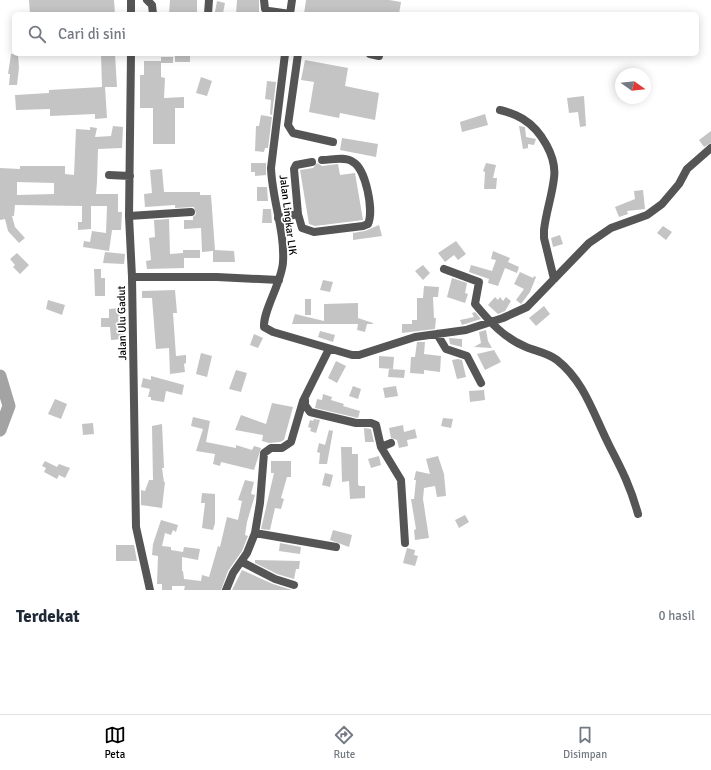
<!DOCTYPE html>
<html lang="id">
<style>
body{margin:0;font-family:Signika,sans-serif;background:#f2f2f3;color:#1f2937}
.compass{position:absolute;left:615px;top:68px;width:36px;height:36px;border-radius:50%;background:#fff;box-shadow:0 2px 10px #0003;rotate:105deg}
.list{margin:0;padding:0;list-style:none}
h2{display:flex;justify-content:space-between;align-items:center;height:52px;margin:0;padding:0 16px;font-size:17px}
h2 small{font-size:13px;font-weight:400;color:#747a83}
.icon{flex:none;width:22px;height:22px;fill:none;stroke:currentColor;stroke-width:2;stroke-linecap:round;stroke-linejoin:round}
.map{position:relative;flex:none;width:711px;height:590px;overflow:hidden}
.search{position:absolute;background:#fff;box-shadow:0 2px 10px #0003;left:12px;right:12px;top:12px;height:44px;display:flex;align-items:center;gap:10px;box-sizing:border-box;padding:0 14px;border-radius:6px;color:#747a83;font-size:15px}
.sheet{height:124px;background:#fff}
nav{display:flex;justify-content:space-around;align-items:center;box-sizing:border-box;height:56px;border-top:1px solid #e0e1e3;background:#fff;font-size:11px;color:#747a83}
nav a{display:grid;justify-items:center;gap:2px}
nav .on{color:#000}
.map>svg:first-child{display:block}
</style>
<div class="map">
<svg width="711" height="590" viewBox="0 0 711 590">
<rect width="100%" height="100%" fill="#fff"/>
<g fill="none" stroke-linecap="round" stroke-linejoin="round">
<path stroke="#a3a3a3" stroke-width="13" d="M0,376L9,406L0,430"/>
</g>
<path fill="#c4c4c4" fill-rule="evenodd" d="M29,0H114L115,14H30Z
M170,0H197V14H169Z
M237,0H259V14H236Z
M306,0H389L401,2L399,14H304Z
M217,1L225,3L223,13L215,12Z
M11,54H18L19,68L17,85H9L10,74H8Z
M101,54H115L117,87H105L107,118L95,119V114L50,116V109L16,110L15,95L49,93V90L102,87Z
M175,54H190V62H175Z
M161,57H173V63H161V77L165,78L164,98L184,97V108H175V144H153V108H140V75H144V61H161Z
M305,60L348,68L345,86L379,93L375,120L340,113L339,118L309,112L314,82L301,80Z
M201,77L212,81L207,96L196,93Z
M267,81L276,82L272,115L270,114L271,100L265,99Z
M584,96L586,126L580,127L578,112L569,113L567,98Z
M485,114L488,125L462,132L460,122Z
M261,115L272,117L268,148H265L264,152L255,151L256,126H259Z
M113,126L123,127L122,148L98,149L97,182L96,194H118V212H122L121,230H112L109,251L83,247L84,241L90,242L92,231L106,233L107,206H91V229L78,230V222H82V206L15,205L14,216H12L15,227L25,238L19,243L8,231L5,219L0,220V168L20,169V166H65V174L74,175L76,129L90,130V127L97,128L95,137L111,136ZM17,182L54,183V194L17,195Z
M519,126L525,127L526,137L536,139L534,145L528,144V148L523,149Z
M711,131V143L704,147L699,140Z
M342,138L378,144L376,157L340,150Z
M251,163H266V175L255,176V172H251Z
M317,163L322,166L338,164L340,175L355,173L363,220L315,226L309,224L300,170L313,168Z
M486,163L496,165L493,178H497L496,189H484L485,172L483,171Z
M162,169L164,192H200V195H211L215,250L234,251L235,262H213V251L202,252L201,228L184,229V220H193V217L196,214L194,207L175,208V205L145,207L144,194L152,193L150,170Z
M257,187H267L268,201H257Z
M643,190L645,209L627,211L628,214L619,217L615,207L635,199L634,191Z
M263,209H271L272,223H262Z
M169,219L170,254L183,253V250H200V258H184V268L147,269L146,261L151,260L149,238L155,237L154,220Z
M379,225L382,236L353,240V233L365,231Z
M663,226L672,232L666,240L657,233Z
M560,235L563,244L553,247L551,238Z
M456,241L466,254L458,260L454,255L445,262L438,253Z
M493,251L510,258L508,262L519,267L517,273L505,268L498,286L488,283L489,279L469,272L471,265L492,271L496,260L491,259Z
M105,252L125,254L124,264L103,263Z
M17,253L29,265L20,274L13,267L15,265L10,259Z
M423,265L430,273L423,280L415,271Z
M94,269H101V278H105V296H95Z
M520,272L533,278L534,276L536,277L530,292L521,304L516,300L524,289L514,284Z
M452,278L467,283L465,293L468,294L465,303L447,297Z
M323,280L333,282L330,292L320,290Z
M424,286L439,287L438,297H433L434,318H436L435,329L402,333V324H412V320H417V298H423Z
M175,290L177,313H173L176,356L186,355V363L184,364L185,372L170,374L169,348L156,349L152,298H142V291Z
M495,297L498,300L500,297L503,301L506,297L511,301L505,311L498,314L488,305Z
M305,299H311V315H305Z
M48,300L65,305L62,315L46,309Z
M358,303V318L373,323V324H367L365,332L357,330L358,324H292L295,314L324,321V304Z
M544,306L550,314L536,326L529,318Z
M121,308L124,339L111,340L110,327H101V318H109V309Z
M475,312L481,319L462,325L460,320L474,317L472,313Z
M486,330L488,341L492,348L474,347L481,343L479,332Z
M320,331L335,335L333,342L318,337Z
M254,334L263,338L258,348L250,345Z
M449,338L462,339V347L450,344Z
M417,342H425L424,354L441,356L440,372L424,370V374L410,373L411,357H415Z
M494,350L501,362L485,370L477,354Z
M201,353L212,356L207,377L196,374Z
M379,356L394,357L393,369L379,368Z
M458,359L462,360L466,377L457,379L452,360Z
M336,361L346,366L337,383L328,378Z
M389,369L405,370L404,378L388,377Z
M236,370L247,373L241,392L229,389Z
M151,376L184,385L182,395L166,391L164,402L151,400V397H148L150,389L141,387L143,378L151,380Z
M353,386L361,389L358,399L349,396Z
M396,386L398,396L385,398L383,388Z
M484,390L485,400L470,402L469,391Z
M323,394L332,397L331,400L344,404L343,406L360,411L358,418L315,408L317,399L322,400Z
M55,399L67,404L61,419L48,414Z
M272,403L293,407L284,440L280,442L269,443L262,441L263,435L235,430L241,415L266,424Z
M193,417L210,421L206,442L236,448V445L252,450L254,446L261,448L254,470L221,462L220,466L213,464L215,454L196,451L203,429L191,426Z
M443,418L453,419L451,428L441,426Z
M314,419L320,420L316,433L310,431L311,428L308,427L310,420L313,421Z
M93,423L94,434L83,435L82,424Z
M162,424L164,468H162L164,482H165L162,508L141,505V490L145,491L149,480H153L152,426Z
M403,425L404,432L415,429L417,438L407,440L408,446L399,448L397,440L391,438L389,428Z
M364,428L371,429L374,442H365Z
M329,430L333,431L327,464H319L320,453L317,452L319,443L325,445Z
M341,447H352V454H358V484L359,486H365V498L350,499L349,481L342,482Z
M379,456L381,465L371,468L368,459Z
M438,456L444,474L446,496L437,497L435,486L424,488L423,499L429,538L415,540L414,530L416,529L411,499H414L416,480H414L416,471L430,474L426,459Z
M45,461L57,467L59,464L70,468L65,478L59,475L57,479L44,472L46,468L42,466Z
M271,461H291V477H287L281,498L284,499L281,509L275,508L270,530L261,529L274,473H271Z
M325,473L333,475L330,487L322,485Z
M245,480L254,482L251,494L255,495L247,522L245,535L248,536L242,551L228,571L221,590H184L185,586H172V590H162V584H157L158,556L152,555L153,544L161,520L178,525L176,532L173,530L171,535L165,533L162,546L171,547V550L183,552L184,547L200,549L198,560L182,557V571H183L184,579L201,581L202,575L209,577L218,546L220,547L227,517L238,520L242,501L238,500Z
M202,493L215,494V523L213,530L202,528L205,503H201Z
M465,515L469,522L459,528L455,520Z
M333,530L352,535L349,547L330,540Z
M280,543L301,547L300,554L279,551Z
M116,545H134L137,561H116Z
M407,548L415,550L414,555L418,556L415,566L403,563Z
M255,560L300,561L299,569H296L294,579L277,574L255,563Z
M242,570L273,584L292,590H232Z"/>
<g fill="none" stroke-linecap="round" stroke-linejoin="round">
<path stroke="#555" stroke-width="8" d="M131,0V14
M147,0L152,5L153,14
M264,0L265,9L269,11L290,14L292,0
M208,14L209,0
M131,54L129,216L132,277L136,527L150,590
M285,54L271,168C272,199 285,231 283,262C282,282 263,310 264,327L273,332L352,355H359L415,337L466,330L503,318L527,307L589,243L611,228L647,215L662,204L679,184L687,169L711,148
M298,54L288,125L293,133L333,142
M370,54L379,56
M500,110C508,112 515,114 523,119C541,130 557,157 554,178C552,196 546,212 544,230V238L554,279
M312,162L296,165L294,169L298,214L302,228L314,232L363,226L368,224C374,211 366,169 353,162C345,156 332,160 322,160
M109,175L130,176
M129,216L191,212
M278,218L298,214
M444,269L479,282L475,304C490,322 504,338 526,347C536,351 548,353 557,360C585,382 594,416 610,447C622,470 631,488 638,514
M132,277H217L279,280
M437,334L446,349L467,356L481,383
M305,399V405L310,412L356,423H371L376,425L381,447L401,480L405,543
M381,447L391,443
M255,533L336,547
M242,562L275,579L294,585
M226,590L233,573L247,553L255,533L260,503L264,453L271,448H282L291,442L303,401L329,349"/>
</g>
<g text-anchor="middle" dominant-baseline="central" stroke-width="3.5" stroke-linejoin="round" paint-order="stroke">
<g font-size="11" fill="#000" stroke="#fff">
<text transform="translate(288 215) rotate(83)">Jalan Lingkar LIK</text>
<text transform="translate(122 323) rotate(-91)">Jalan Ulu Gadut</text>
</g>
</g>
</svg>
<svg class="compass" viewBox="-18 -18 36 36"><path d="M0-13l5 13h-10z" fill="#e53935"/><path d="M0 13l5-13h-10z" fill="#747a83"/></svg>
<div class="search"><svg class="icon" aria-label="search" viewBox="0 0 24 24"><circle cx="10" cy="10" r="6"/><path d="M15 15l6 6"/></svg>Cari di sini</div>
</div>
<section class="sheet">
<h2>Terdekat<small>0 hasil</small></h2>
<ul class="list">
</ul>
</section>
<nav>
<a class="on"><svg class="icon" aria-label="map" viewBox="0 0 24 24"><path d="M3 6l6-2 6 2 6-2v14l-6 2-6-2-6 2zM9 4v14M15 6v14"/></svg>Peta</a>
<a><svg class="icon" aria-label="directions" viewBox="0 0 24 24"><path d="M12 3l9 9-9 9-9-9zM9 14v-3h6M13 9l2 2-2 2"/></svg>Rute</a>
<a><svg class="icon" aria-label="saved" viewBox="0 0 24 24"><path d="M7 4h10v16l-5-4-5 4z"/></svg>Disimpan</a>
</nav>
